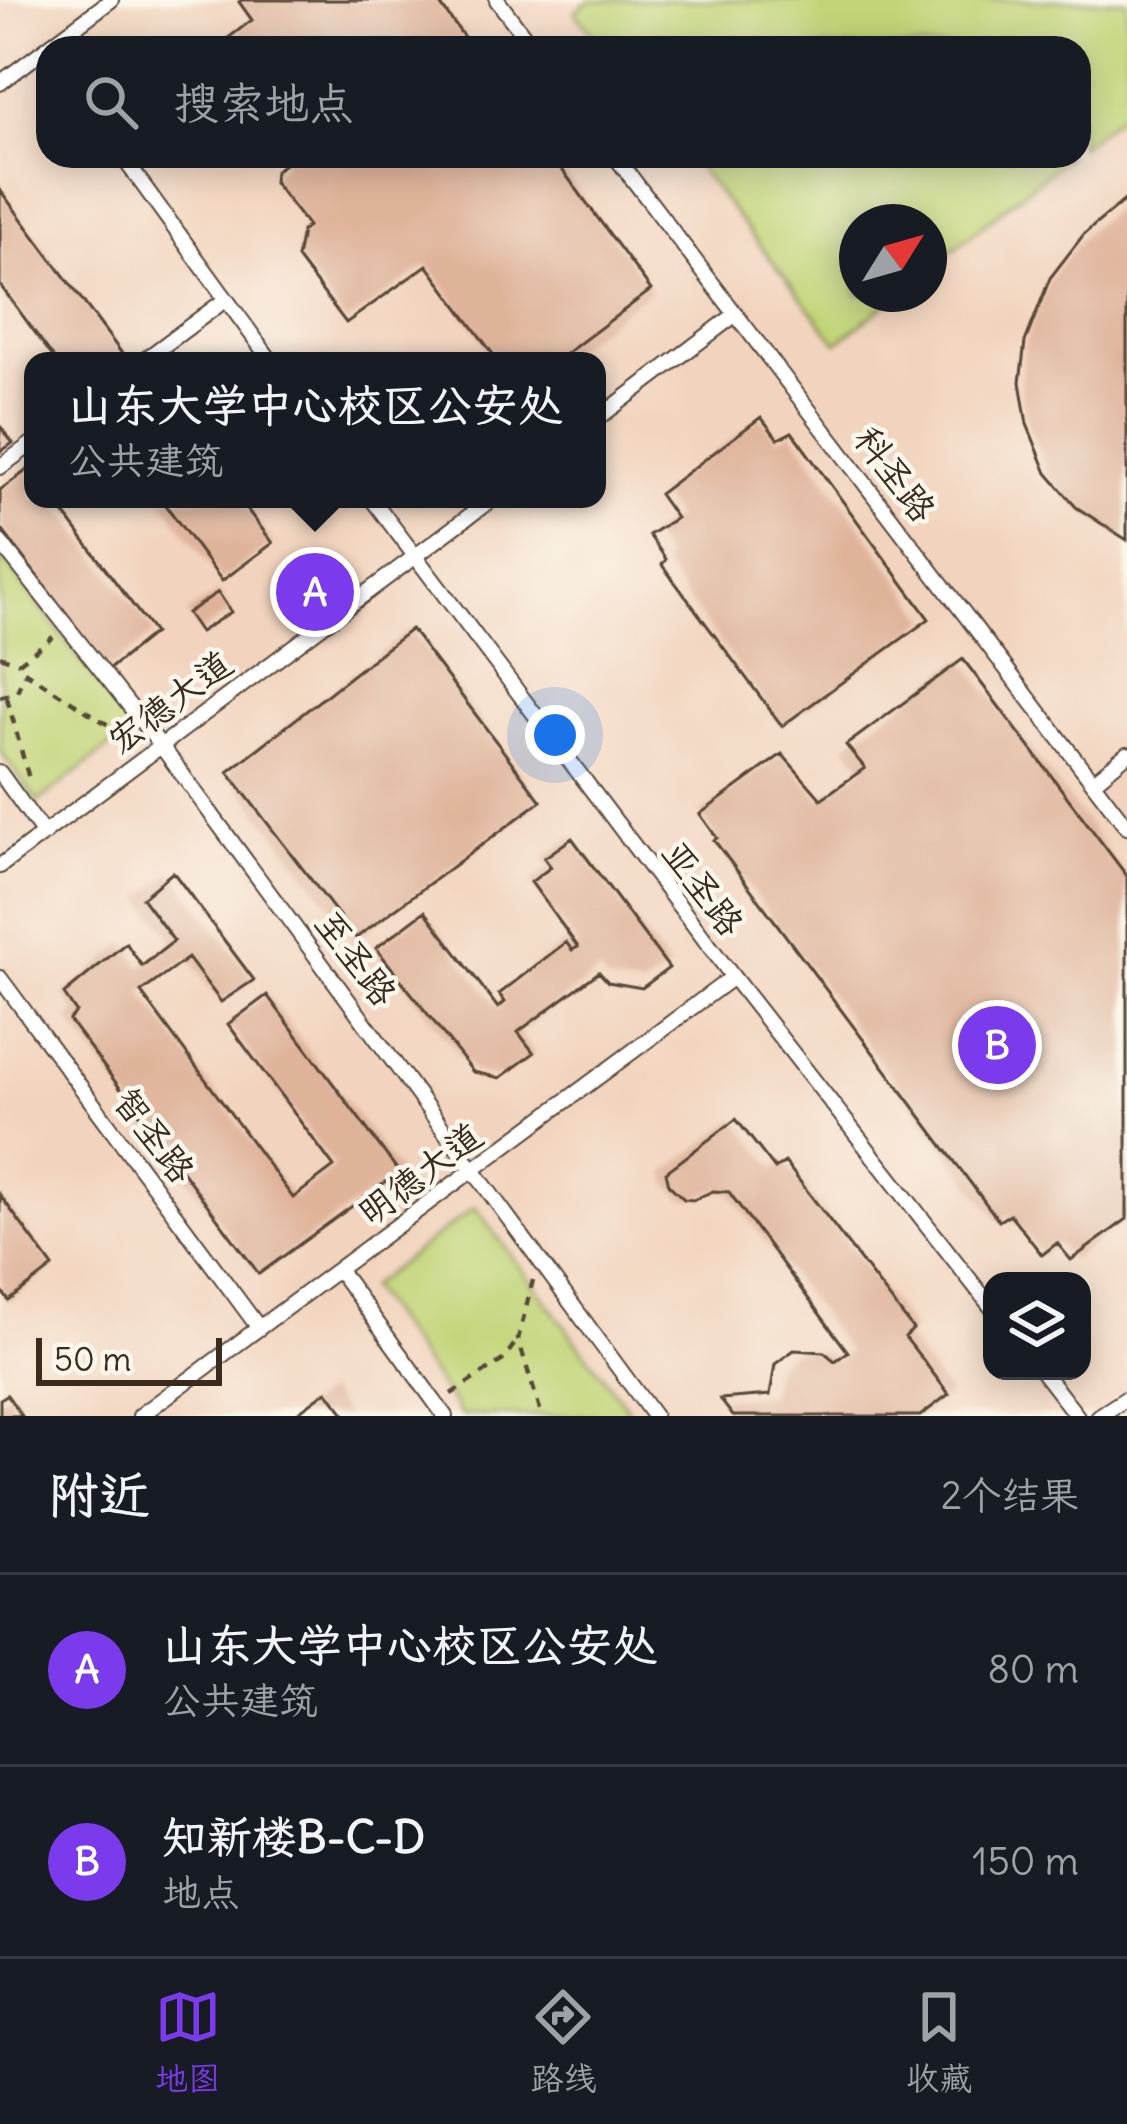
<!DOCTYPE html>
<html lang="zh">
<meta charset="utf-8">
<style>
body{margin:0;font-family:Delius,"LXGW WenKai TC",sans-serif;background:#242831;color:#f1f3f6}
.controls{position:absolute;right:36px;bottom:36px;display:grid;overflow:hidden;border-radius:24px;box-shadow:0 6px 30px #0003}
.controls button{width:108px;height:108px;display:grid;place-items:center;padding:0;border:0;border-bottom:3px solid #363941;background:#171b24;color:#f1f3f6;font:60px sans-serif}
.compass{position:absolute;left:839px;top:204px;width:108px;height:108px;border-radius:50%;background:#171b24;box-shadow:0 6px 30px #0003;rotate:53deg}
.scale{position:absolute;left:36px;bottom:30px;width:186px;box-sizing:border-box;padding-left:12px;border:6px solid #3b2a1e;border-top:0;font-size:33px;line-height:42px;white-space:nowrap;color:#3b2a1e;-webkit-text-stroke:9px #fbf7ec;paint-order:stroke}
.you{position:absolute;left:555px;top:735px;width:42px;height:42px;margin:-30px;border:9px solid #fff;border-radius:50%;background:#1a73e8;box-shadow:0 0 0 18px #1a73e833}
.badge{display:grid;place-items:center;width:78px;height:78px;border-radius:50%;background:#7c3aed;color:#fff;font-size:39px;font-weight:700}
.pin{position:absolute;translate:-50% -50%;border:6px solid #fff;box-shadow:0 3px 12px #0006}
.popup{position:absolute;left:24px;top:352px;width:582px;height:156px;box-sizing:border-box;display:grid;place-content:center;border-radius:24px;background:#171b24;filter:drop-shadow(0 3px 9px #0005);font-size:39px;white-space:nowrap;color:#9ea1a6}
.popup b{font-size:45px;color:#f1f3f6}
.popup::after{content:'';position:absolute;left:50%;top:100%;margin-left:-24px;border:24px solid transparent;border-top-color:#171b24}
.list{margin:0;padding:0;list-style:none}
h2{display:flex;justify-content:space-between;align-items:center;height:156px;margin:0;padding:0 48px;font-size:51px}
h2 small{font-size:39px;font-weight:400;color:#9ea1a6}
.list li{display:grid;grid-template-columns:78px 1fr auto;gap:36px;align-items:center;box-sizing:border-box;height:192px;padding:0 48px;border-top:3px solid #363941}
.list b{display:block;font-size:45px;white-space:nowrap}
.list p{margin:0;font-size:39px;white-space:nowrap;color:#9ea1a6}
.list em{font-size:39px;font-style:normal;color:#9ea1a6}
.icon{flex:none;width:66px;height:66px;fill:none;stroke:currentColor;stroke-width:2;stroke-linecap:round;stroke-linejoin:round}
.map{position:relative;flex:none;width:1127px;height:1416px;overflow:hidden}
.search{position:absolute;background:#171b24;box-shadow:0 6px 30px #0003;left:36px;right:36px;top:36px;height:132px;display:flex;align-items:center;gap:30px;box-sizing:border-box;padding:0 42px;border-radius:36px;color:#9ea1a6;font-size:45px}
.sheet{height:540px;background:#171b24}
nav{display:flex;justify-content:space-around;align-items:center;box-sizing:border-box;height:168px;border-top:3px solid #363941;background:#171b24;font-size:33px;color:#9ea1a6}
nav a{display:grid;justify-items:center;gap:6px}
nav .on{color:#7c3aed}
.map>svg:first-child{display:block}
</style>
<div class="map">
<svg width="1127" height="1416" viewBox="0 0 1127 1416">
<rect width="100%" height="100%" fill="#fbf7ec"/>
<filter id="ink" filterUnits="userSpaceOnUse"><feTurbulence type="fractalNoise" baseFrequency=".00833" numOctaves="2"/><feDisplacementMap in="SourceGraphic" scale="24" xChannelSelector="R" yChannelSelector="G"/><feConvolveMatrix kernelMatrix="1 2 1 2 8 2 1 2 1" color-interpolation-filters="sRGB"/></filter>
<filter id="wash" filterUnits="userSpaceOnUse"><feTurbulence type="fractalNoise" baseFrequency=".004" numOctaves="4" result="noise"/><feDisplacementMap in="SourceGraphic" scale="48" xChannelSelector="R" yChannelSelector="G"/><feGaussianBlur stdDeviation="2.7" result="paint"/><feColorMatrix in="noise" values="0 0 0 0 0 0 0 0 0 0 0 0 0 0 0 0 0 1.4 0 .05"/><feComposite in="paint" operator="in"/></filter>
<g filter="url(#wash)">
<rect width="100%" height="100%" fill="#f6e5ce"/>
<path fill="#f2d4be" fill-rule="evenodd" d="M0,0H1127V1416H0ZM48,48H1079V156H48ZM857,222H929V294H857ZM33,361H597V499H33ZM992,1281H1082V1371H992Z"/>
<path fill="#c1d477" stroke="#7e7f4a" stroke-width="3" d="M590,0H1127V109L1079,147V48H604L575,12Z
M689,156H1068L929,269V222H857V294H898L837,343Z
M0,554L133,729L38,802L0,751Z
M475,1207L633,1416H462L369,1287Z"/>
<g id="blocks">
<path fill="#dfb39a" d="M242,0H437L472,48H215L252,20L239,2Z
M278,156H552L651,290L556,361H498L427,265L346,323L297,258L302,231L308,226L274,182L275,171L284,164Z
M0,190L126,359L123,361H56L0,285Z
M1127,198V540L1076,507L1047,473L1027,424L1020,382L1025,342L1050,278L1084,234Z
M761,417L778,439L792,432L929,619L782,726L662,565L666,559L649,535L676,518L659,494Z
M0,426L13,443L0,452Z
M30,468L33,499H53L154,633L108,670L0,527V490Z
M161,499H239L273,543L222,581Z
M218,592L231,612L200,632L187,613Z
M411,629L541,801L356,938L228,772Z
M963,659L1127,876V1219L1071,1260L1057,1243L1042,1255L1010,1214L999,1221L714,840L717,838L700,814L782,754L821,799L865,768L846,745Z
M572,838L669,968L642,988L608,982L599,972L518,1032L534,1053L500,1078L473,1072L376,948L425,911L498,1008L505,1002L499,994L566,942L572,950L578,947L531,882L551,867L544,858Z
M173,872L254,980L221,1002L188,958L141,992L293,1198L334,1167L228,1024L267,995L399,1172L259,1274L69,1020L76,1012L64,994L126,943L142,966L174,941L142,898Z
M736,1119L775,1169L785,1162L913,1329L905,1337L949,1394L920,1416H733L720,1399L770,1395L775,1364L794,1350L824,1352L835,1361L848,1352L729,1192L713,1191L693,1200L684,1199L669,1185L666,1172Z
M0,1195L53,1267L9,1301L0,1289Z
M327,1391L346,1416H293Z
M7,1395L22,1416H0V1399Z"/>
</g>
</g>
<g filter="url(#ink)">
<use href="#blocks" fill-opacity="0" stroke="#574638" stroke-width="3"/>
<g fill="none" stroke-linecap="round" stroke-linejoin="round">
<defs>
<path id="service" d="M497,0L533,48
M0,83L111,0
M122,156L271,361
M615,156L1127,827
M143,361L225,300
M597,419L736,314
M0,467L33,443
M372,499L733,977L992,1308
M0,542L162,747L654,1416
M0,773L44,834
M1093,782L1127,754
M0,866L492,499
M0,978L259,1328
M340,1272L445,1416
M1042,1371L1077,1416
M140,1416L733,977
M1099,1416L1127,1398"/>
</defs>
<use href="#service" stroke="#574638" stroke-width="18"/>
<path stroke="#574638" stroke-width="4.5" stroke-dasharray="9 9" stroke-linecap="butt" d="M0,656L19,663
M19,663L53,637
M24,671L130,739
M0,697L17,692L24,674
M7,698L29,779
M533,1280L518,1339L542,1416
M451,1394L503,1360L516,1342"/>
<use href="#service" stroke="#fff" stroke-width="14"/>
</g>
</g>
<g text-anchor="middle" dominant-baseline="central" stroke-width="9" stroke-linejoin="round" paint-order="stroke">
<g font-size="36" fill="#3b2a1e" stroke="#fbf7ec">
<text transform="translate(895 474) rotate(53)">科圣路</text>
<text transform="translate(170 702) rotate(-37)">宏德大道</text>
<text transform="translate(703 888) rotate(53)">亚圣路</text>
<text transform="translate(356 958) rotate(53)">至圣路</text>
<text transform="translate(154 1135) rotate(53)">智圣路</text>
<text transform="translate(420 1174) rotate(-37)">明德大道</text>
</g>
</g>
</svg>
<div class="controls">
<button><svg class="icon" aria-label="layers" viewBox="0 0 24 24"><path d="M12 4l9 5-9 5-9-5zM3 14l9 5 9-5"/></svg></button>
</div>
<svg class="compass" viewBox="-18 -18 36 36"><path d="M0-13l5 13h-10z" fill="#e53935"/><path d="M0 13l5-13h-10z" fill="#9ea1a6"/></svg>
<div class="scale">50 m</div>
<div class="you"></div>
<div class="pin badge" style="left:315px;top:592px">A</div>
<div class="popup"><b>山东大学中心校区公安处</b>公共建筑</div>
<div class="pin badge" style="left:997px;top:1045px">B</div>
<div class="search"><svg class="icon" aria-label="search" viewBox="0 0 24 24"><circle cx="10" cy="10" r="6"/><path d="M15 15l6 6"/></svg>搜索地点</div>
</div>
<section class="sheet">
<h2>附近<small>2个结果</small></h2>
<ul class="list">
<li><span class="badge">A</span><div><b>山东大学中心校区公安处</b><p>公共建筑</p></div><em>80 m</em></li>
<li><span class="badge">B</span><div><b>知新楼B-C-D</b><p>地点</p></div><em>150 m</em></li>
</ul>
</section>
<nav>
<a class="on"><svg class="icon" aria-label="map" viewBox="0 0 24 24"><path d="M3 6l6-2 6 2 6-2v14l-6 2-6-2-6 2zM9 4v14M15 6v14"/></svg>地图</a>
<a><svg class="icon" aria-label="directions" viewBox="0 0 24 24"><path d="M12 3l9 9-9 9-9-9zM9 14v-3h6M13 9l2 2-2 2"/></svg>路线</a>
<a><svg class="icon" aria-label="saved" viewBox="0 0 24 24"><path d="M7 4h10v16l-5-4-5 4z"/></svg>收藏</a>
</nav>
